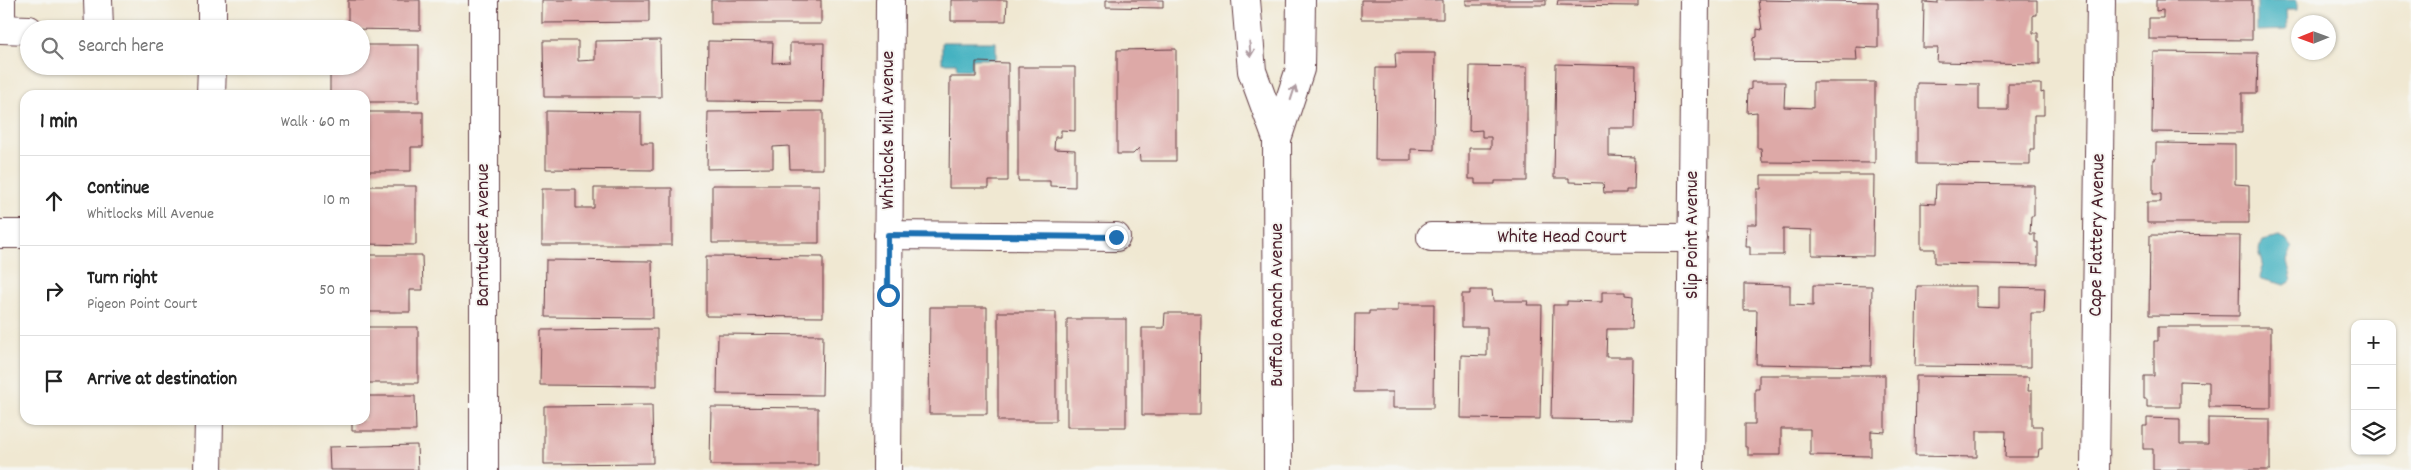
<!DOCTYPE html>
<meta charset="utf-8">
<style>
body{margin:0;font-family:Dekko,sans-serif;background:#f2f2f2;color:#222}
.controls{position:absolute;right:15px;bottom:15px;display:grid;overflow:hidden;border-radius:10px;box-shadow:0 1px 4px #0004}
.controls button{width:45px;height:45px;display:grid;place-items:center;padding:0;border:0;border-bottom:1px solid #e0e0e0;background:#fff;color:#222;font:25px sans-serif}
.compass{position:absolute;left:2291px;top:15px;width:45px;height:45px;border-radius:50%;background:#fff;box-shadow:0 1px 4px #0004;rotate:269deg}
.stop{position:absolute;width:15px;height:15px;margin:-11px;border:4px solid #1f6fb2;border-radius:50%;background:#fff}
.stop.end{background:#1f6fb2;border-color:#fff;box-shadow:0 1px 5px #0008}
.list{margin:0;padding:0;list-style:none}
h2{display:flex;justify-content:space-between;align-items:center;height:65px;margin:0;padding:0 20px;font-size:21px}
h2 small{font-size:16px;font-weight:400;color:#767676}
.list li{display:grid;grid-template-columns:32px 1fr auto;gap:15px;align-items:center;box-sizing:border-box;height:90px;padding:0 20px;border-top:1px solid #e0e0e0}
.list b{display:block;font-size:19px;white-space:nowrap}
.list p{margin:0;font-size:16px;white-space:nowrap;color:#767676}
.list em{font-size:16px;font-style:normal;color:#767676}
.icon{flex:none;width:28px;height:28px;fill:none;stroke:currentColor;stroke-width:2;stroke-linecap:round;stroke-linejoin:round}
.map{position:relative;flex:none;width:2411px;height:470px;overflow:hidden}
.search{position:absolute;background:#fff;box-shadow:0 1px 4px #0004;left:20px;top:20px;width:350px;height:55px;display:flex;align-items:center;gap:12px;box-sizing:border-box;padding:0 18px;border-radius:28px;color:#767676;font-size:19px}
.panel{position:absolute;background:#fff;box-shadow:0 1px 4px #0004;left:20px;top:90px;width:350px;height:335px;border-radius:15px}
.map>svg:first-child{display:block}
</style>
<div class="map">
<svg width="2411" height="470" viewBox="0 0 2411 470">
<rect width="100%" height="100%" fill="#f6f6f2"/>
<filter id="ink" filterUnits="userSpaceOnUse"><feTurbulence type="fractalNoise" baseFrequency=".02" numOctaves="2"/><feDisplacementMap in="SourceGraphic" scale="10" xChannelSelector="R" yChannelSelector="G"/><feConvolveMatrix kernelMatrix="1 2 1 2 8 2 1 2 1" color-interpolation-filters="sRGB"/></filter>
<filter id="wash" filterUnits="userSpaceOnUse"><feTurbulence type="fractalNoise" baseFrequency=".0096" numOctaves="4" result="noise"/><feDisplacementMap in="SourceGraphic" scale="20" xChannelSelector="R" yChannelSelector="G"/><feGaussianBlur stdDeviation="1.12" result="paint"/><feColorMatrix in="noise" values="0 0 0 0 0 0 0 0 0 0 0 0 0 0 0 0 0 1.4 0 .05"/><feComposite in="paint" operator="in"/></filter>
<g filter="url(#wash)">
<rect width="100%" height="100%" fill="#f0e8d2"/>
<path fill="#44b2c1" stroke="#476876" d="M2257,0H2297V10H2286L2287,30L2257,31Z
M942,42H996V59H972V70L957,69L956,63H942Z
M2279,237L2286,240L2292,248L2287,261L2292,281L2285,285L2261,279L2259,276L2263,263C2261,254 2256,252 2262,241Z"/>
<g id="blocks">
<path fill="#dda9a7" d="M348,0H420V30L348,29Z
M542,0H649V22L542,23Z
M711,0H821V24H711Z
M951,0H1007L1006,21H951Z
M1106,0H1163V8L1106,7Z
M1361,0H1443V19H1361Z
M1466,0H1546V5H1466Z
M1558,0H1638V6L1557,5Z
M1758,0L1878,2V48L1856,47L1857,61L1753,60L1754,38L1757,37V29L1762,30Z
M1938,0H2037V15H2033V33H2038V41H2040V64L1937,62L1938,48H1923L1924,2L1938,3Z
M2156,0H2252V40L2149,39V18H2163V10L2156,11Z
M660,40L661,97H544L543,41H578V61L595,60V41Z
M708,41L773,42L772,63L790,62V43H824L823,102L707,101Z
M361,45H419V102H365V95H330V66H361Z
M1176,49V161H1140L1139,148L1133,154H1117V50Z
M2153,52L2258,53L2257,93H2242V133L2152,132Z
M1395,53H1435L1434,150L1411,149V160H1375L1376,68H1396Z
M976,62L1008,63V181H989V188H949L950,77H976Z
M1556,64L1636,66L1635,128H1609V156L1635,157L1634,190H1626V193H1604L1603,183L1569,182V178H1554Z
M1470,66L1527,67V181H1495V184H1475V179H1469V148H1491V137H1482V130L1469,131Z
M1018,67H1075V131L1061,130V137H1055L1054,149L1075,150V187L1050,186V181H1018Z
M1751,82H1785L1784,107L1813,108V82H1875V163L1762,162L1761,148H1757V112L1747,113L1748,90L1751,89Z
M1917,83L1979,84V110H2008V84H2041V93L2044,92V115H2034V150H2030V165L1917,164Z
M546,111L641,112V143H653V170L546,169Z
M823,111V169H790L789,146L773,147V168L707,169L708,112Z
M365,112H423V147H411V171H365Z
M2156,143L2235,144V184L2249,185V223H2147V202H2161V194H2153V159H2156Z
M1761,175H1874L1873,256L1812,255V230L1783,229V255H1750V247H1746L1747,224H1757V189H1761Z
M1936,184L2034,185V216H2031L2030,234H2035V242H2038V265L1935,263V249H1921V203L1935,204Z
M712,185H819V243H712Z
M365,186H416V245L365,244Z
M594,188H672V245H542V189H576V208H594Z
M2150,235L2240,236L2239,316L2149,315Z
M365,255H422L423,290H410V312H365Z
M706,256L823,257V317L706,316Z
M546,260L652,261L653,318L545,317Z
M1744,284L1790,285V305L1813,306V285L1872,286L1871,366L1756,364L1757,310H1744Z
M1917,286H1976V307L1999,308V287L2045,288L2044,313H2031V367L1915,366Z
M1470,290H1492L1493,301H1528L1527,305H1542L1540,419L1460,418L1461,355L1487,356V327H1462V294H1470Z
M1602,292H1625V295L1633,296L1632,329H1607L1606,357H1632L1631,420L1551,419L1553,305H1567V301L1602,302Z
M1398,304H1434L1433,408H1393V392H1354L1355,314H1369V311H1398Z
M930,307H987V414H929Z
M998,312H1056V421H998Z
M1165,313H1201L1200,415H1142V328H1164Z
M1067,319H1126V427H1067Z
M365,327H418V383H365Z
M2158,327H2271V408L2209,407V382L2180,381V407H2147V399H2144V376H2154V341H2158Z
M657,329V386L540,385L541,330Z
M718,334L823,335L822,395L717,394Z
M1759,375H1885V432L1871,431V456L1810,455V429H1781V455H1748V447H1745V424H1755V389H1759Z
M1916,376L2029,377L2028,391H2032V426H2042V449H2039L2038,457H2005L2006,431H1977V457L1915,456Z
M365,396H415L416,431H352V420H365Z
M652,405L653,463L544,464V406Z
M711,407L818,408V465H710Z
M2147,418L2180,419V444H2208V418L2270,419V470H2153V449H2143V426H2147Z
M417,445L418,470H330L329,447Z"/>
</g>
</g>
<g filter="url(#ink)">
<use href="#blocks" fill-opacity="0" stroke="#633d44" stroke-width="1"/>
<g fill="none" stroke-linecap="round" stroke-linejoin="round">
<defs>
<path id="minor" d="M1,0V29L29,30
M98,0L99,29
M1246,0L1252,71L1277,139
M0,234H25
M888,235L1116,237
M1431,237L1693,238
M484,470V0
M887,470L890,0
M1278,470L1277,139L1300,69L1301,0
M1690,470L1695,0
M2095,470L2101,0"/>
<path id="major" d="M212,29V0
M211,95L212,66
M208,470L209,420"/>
</defs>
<use href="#minor" stroke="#633d44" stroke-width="30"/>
<use href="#major" stroke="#633d44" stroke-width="30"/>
<use href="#minor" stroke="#fff" stroke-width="28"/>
<use href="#major" stroke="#fff" stroke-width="28"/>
</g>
<defs><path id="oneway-shaft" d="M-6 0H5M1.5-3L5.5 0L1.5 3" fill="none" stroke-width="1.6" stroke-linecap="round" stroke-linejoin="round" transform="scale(1.25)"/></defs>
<g stroke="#ae9aa0">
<use href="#oneway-shaft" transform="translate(1250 49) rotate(85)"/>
<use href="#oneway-shaft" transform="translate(1293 93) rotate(-72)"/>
</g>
</g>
<g fill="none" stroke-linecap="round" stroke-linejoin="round" filter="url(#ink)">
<path stroke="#1f6fb2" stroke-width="6" d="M888,295V235L1116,237"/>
</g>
<g text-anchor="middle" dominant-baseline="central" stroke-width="4" stroke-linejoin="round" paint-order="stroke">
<g font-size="20" fill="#4a1f2b" stroke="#f6f6f2">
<text transform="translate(889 130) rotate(-90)">Whitlocks Mill Avenue</text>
<text transform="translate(484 235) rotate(-90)">Barntucket Avenue</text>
<text transform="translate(1693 235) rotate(-90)">Slip Point Avenue</text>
<text transform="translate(2098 235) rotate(-89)">Cape Flattery Avenue</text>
<text x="1562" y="238">White Head Court</text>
<text transform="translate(1278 305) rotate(-90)">Buffalo Ranch Avenue</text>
</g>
</g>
</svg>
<div class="controls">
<button>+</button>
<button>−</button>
<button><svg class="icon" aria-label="layers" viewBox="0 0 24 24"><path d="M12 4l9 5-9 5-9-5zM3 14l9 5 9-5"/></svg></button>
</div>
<svg class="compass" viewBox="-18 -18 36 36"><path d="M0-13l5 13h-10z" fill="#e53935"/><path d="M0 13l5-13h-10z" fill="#767676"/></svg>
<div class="stop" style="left:888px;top:295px"></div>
<div class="stop end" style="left:1116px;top:237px"></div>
<div class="search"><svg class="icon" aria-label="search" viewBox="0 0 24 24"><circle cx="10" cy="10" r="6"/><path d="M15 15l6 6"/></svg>Search here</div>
<section class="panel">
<h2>1 min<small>Walk · 60 m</small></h2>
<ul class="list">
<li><svg class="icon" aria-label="ahead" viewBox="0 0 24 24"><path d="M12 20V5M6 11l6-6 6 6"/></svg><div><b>Continue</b><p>Whitlocks Mill Avenue</p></div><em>10 m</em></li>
<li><svg class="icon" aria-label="right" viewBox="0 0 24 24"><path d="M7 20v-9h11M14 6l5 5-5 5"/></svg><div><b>Turn right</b><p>Pigeon Point Court</p></div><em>50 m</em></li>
<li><svg class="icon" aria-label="arrive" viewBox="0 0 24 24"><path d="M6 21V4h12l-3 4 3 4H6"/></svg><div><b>Arrive at destination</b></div></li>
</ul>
</section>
</div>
